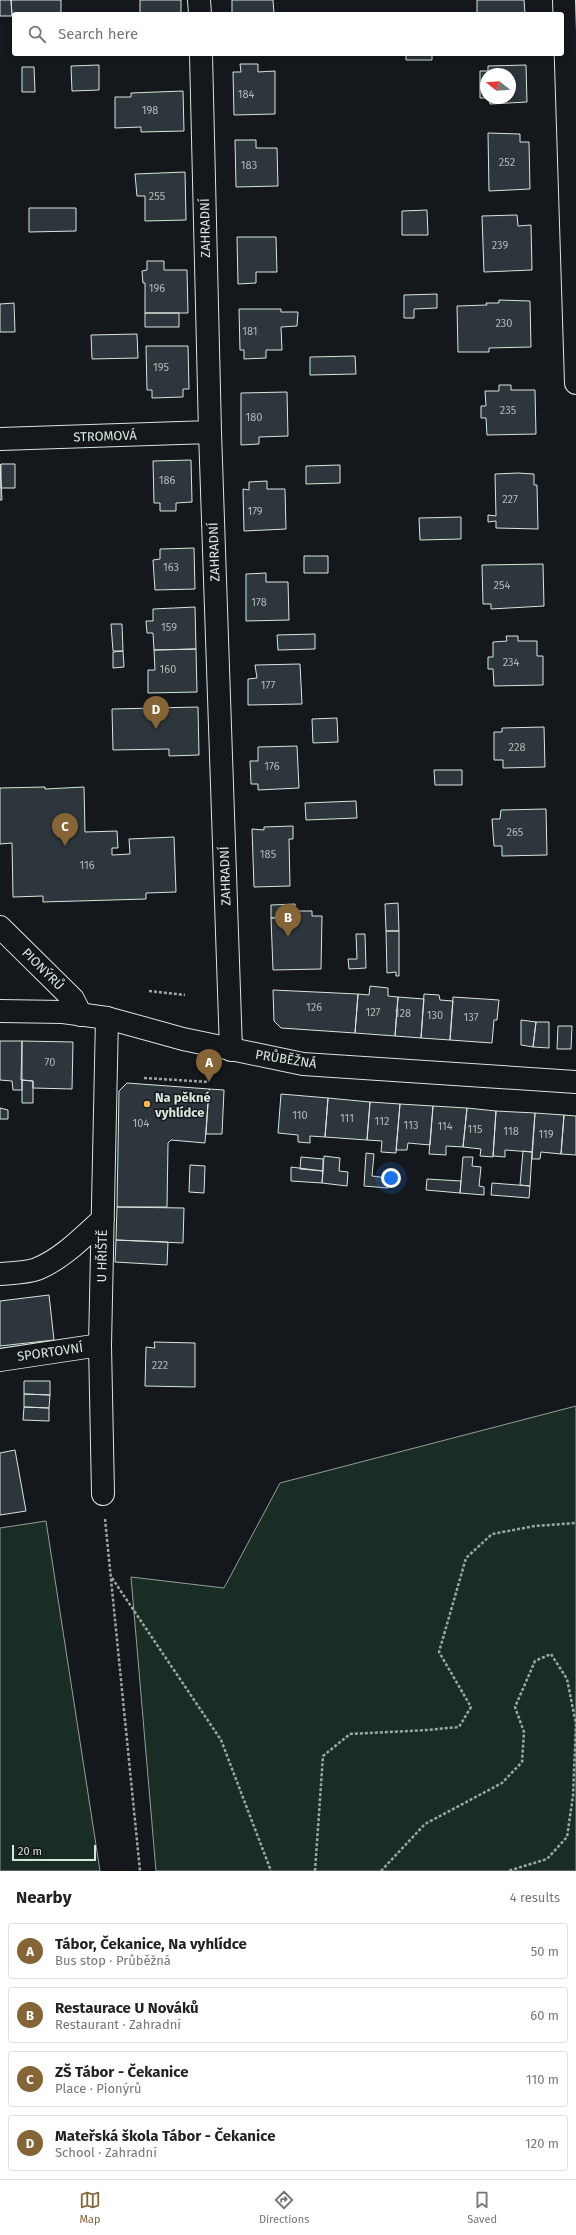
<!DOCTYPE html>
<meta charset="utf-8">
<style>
body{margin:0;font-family:"Fira Sans",sans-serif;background:#f6f6f6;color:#222}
.compass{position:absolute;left:480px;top:68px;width:36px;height:36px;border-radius:50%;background:#fff;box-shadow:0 2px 6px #0003;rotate:287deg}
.scale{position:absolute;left:12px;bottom:10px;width:84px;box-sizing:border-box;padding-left:4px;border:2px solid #d8e6dc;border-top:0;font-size:11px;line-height:14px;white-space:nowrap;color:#d8e6dc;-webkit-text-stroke:3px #14181c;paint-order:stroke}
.you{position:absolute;left:391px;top:1178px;width:14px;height:14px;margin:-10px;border:3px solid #fff;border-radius:50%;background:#1a73e8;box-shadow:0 0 0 6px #1a73e833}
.badge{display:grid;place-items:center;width:26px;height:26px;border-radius:50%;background:#856535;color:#fff;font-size:13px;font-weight:700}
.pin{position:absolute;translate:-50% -33px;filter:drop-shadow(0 1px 2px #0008)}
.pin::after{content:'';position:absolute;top:21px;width:14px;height:12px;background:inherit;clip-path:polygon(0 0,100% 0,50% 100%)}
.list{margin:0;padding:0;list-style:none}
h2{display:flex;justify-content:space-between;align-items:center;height:52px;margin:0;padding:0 16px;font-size:17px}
h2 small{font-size:13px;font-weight:400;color:#767676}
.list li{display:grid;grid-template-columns:26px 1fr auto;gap:12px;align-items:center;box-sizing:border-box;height:56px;margin:0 8px 8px;padding:0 8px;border:1px solid #e0e0e0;border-radius:4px}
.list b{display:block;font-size:15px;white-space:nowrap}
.list p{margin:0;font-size:13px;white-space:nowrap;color:#767676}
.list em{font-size:13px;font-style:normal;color:#767676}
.icon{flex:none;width:22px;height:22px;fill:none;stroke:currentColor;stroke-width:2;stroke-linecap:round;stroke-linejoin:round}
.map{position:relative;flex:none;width:576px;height:1871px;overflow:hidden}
.search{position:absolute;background:#fff;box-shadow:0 2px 6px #0003;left:12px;right:12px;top:12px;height:44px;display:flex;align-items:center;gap:10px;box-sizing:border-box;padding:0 14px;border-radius:4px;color:#767676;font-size:15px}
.sheet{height:308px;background:#fff}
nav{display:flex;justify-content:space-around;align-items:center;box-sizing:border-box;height:56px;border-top:1px solid #e0e0e0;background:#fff;font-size:11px;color:#767676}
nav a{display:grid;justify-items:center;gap:2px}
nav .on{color:#856535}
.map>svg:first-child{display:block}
</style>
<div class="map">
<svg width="576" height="1871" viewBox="0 0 576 1871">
<rect width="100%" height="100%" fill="#14181c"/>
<path fill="#1a2d24" stroke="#939e99" d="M576,1406V1871H156L131,1577L224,1588L280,1483Z
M46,1521L100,1871H0V1528Z"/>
<path fill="#2c363c" stroke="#d8e6dc" d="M0,0H11L12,16H0Z
M11,0H61V13L12,15Z
M140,0H181V14H140Z
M232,0H273L274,14H232Z
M477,0H524L525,14H477Z
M406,54H432V60H406Z
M240,64H258V72L275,71V114L234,115L233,72H241Z
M99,65V90L72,91L71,66Z
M526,65L527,102L490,104L489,98H510V74H486L487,98H480V71H488V66Z
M22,67H34L35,92H22Z
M183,91L184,131L141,132V127L115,128V97H131V93Z
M488,133L520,134V142H529L530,189L489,191Z
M235,140H256V148H277L278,186L236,187Z
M185,172L186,220L145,221V196H137L135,174Z
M29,208H76V231L29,232Z
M427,210L428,235H402V211Z
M517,215L518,226L531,225L532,270L484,272L482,216Z
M237,237H276L277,272H256V283L238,284Z
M147,261H164V270H187L188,313H145V283H143L142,271L147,270Z
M437,294V308L414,309V318H404V295Z
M499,300L530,301L531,347L489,348V352H458L457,306L487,305L486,303H499Z
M14,303L15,332H0V304Z
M239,309H281V312H298L297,326L281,327L282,350H266V358L244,359V350H240Z
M145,313H179V327H145Z
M137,334L138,358L92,359L91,335Z
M146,346H188L189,389H183V397L152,398V390H147Z
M355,356L356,374L310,375V357Z
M499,385H511V390H535L536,434L487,435L486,418H481V406H486L485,391H499Z
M287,392L288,436L259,437V444L241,445V393Z
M191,460L192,502L176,503V511H160V503H154L153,461Z
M0,464L2,500H0Z
M1,464H15V488H1Z
M340,465V483L306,484V466Z
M518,473L534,474V485H537L538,529L496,528V521L488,522V515L496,516L495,474Z
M267,481V489H285L286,529L244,531L243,489L249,490V482Z
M461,517V539L420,540L419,518Z
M194,548L195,589L155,590L153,560L160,559V549Z
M304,556H328V573H304Z
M543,564L544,606L491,609V604H483L482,565Z
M266,573V582H288L289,620L246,621V574Z
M195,607L196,649L154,650L153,633H147L146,621H153V609Z
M111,624H122L123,651H113Z
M315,634V649L278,650L277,635Z
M506,636H518V641H537V656H543V685L494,686L493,669H488V657H493V642L507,641Z
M196,649L197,692L148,693V670H155L154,650Z
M123,651L124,667L113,668V652Z
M300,664L302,704L248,705V679L257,678L255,665Z
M198,707L199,755L169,756V749L113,750L112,709Z
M337,718L338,742L313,743L312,719Z
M544,727L545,767L503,768V760H494V732H502V728Z
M297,746L299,788L258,790V784H251L250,761H258V747Z
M434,770H462V785H435Z
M45,787V789L84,787L85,832L117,831L118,848H112V855L130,854L129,839L174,837L176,892L146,893V899L43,902V896L13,897L12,843L0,844V788Z
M356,801L357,818L306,820L305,803Z
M546,809L547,855L502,856V846H494L492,819H500L501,810Z
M293,826V839H289L290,886L254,887L252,829L264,830V827Z
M398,903L399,931H386L385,904Z
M295,904V917L271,918V905Z
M295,911H312V916H322L321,969L273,970L271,918L295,917Z
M386,931H399V976H396V972L387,973Z
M356,934H365L366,968L349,969L348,959H357Z
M370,986L388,988V996L398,997L395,1036L355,1033L358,994L369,995Z
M273,990L358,994L355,1033L281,1028L274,1021Z
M424,994L439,995L440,1000L453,1001L450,1040L421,1038Z
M398,997L424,999L421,1038L395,1036Z
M453,997L499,1000L497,1020H494L492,1043L450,1040Z
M521,1020L536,1022L533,1047L521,1045Z
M536,1022H549V1048L533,1047Z
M558,1026H572L571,1049H557Z
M0,1041H22V1090H13L12,1081L0,1080Z
M22,1041L73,1042L72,1089L33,1088V1081L21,1080Z
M22,1080L33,1081V1103H22Z
M127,1083L209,1089L205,1143L171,1140L168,1143L167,1207H117L119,1091Z
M209,1089L224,1090L222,1134H206Z
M281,1094L328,1098L325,1137L310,1136V1143L298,1142V1135L278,1133Z
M328,1098L370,1102L367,1140L325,1137Z
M370,1102L400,1104L396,1153L381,1152L382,1141L367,1140Z
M400,1104L433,1106L430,1145L408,1143L407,1150H396Z
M433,1106L467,1108L463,1147L446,1146V1155L429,1154Z
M0,1108L8,1110V1119H0Z
M467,1108L496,1111L493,1157L480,1156L481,1149L463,1147Z
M496,1111L535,1113L532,1152L505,1150V1157L493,1156Z
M535,1113L564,1115L561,1154L541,1152L540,1159H532Z
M564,1115L576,1116V1155L561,1154Z
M523,1151L532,1152L530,1186L520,1185Z
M366,1153L374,1154L372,1176L388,1178V1188L364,1186Z
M324,1156L340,1158L339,1171L348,1172L347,1186L322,1183Z
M301,1157L323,1159V1171L300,1169Z
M463,1157H473L472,1166L481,1167L479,1186L484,1187V1195L460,1193Z
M190,1165L205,1166L204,1193L189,1192Z
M291,1167L323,1171L322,1183L291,1181Z
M427,1179L461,1181L460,1193L426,1190Z
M492,1183L530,1186L529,1198L491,1195Z
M117,1207L184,1208L183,1243L116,1240Z
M116,1240L168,1242L167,1265L115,1262Z
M49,1295L54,1340L0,1346V1301Z
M154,1342L195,1343V1387L145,1386L146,1347L155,1348Z
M24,1381H50V1395L24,1394Z
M24,1394L50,1395L49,1408L24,1407Z
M24,1407L49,1408V1421L23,1420Z
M15,1450L26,1511L0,1515V1453Z"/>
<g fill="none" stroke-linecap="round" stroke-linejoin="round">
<defs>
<path id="minor" d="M199,0L200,14
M564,0L576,383
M201,54L210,432L231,1050
M0,439L210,432
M0,927L73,999L81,1015
M0,1274C12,1273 26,1273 37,1269C62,1259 83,1237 103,1219
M0,1360L100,1345
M103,1494L100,1345L107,1018"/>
<path id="major" d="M0,1011L63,1012L107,1018L183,1039L303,1064L576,1082"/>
</defs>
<use href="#minor" stroke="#d8e6dc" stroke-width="24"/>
<use href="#major" stroke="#d8e6dc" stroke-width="24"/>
<path stroke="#9da8a2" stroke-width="2.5" stroke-dasharray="3 2" stroke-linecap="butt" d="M149,991L185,995
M144,1078L209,1082
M105,1519L140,1871
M112,1578L221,1740L271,1871
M315,1871L323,1756L350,1734L427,1730L459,1727L471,1707L439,1652L466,1558L492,1534L535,1526L576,1523
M381,1871L425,1824L502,1783L522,1762L524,1732L515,1707L535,1661L551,1654L567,1679L576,1724L573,1796L567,1837L547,1859L508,1871"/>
<use href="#minor" stroke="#14181c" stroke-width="22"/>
<use href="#major" stroke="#14181c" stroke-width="22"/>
</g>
<circle fill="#ffb74d" stroke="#14181c" stroke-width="1.5" cx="147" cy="1104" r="4"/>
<g text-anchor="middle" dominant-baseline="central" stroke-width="3" stroke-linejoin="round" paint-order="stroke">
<g font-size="11" fill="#adbab4">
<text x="246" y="94">184</text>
<text x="150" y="110">198</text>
<text x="507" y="162">252</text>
<text x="249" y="165">183</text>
<text x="157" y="196">255</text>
<text x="500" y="245">239</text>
<text x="157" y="288">196</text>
<text x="504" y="323">230</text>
<text x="250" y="331">181</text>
<text x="161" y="367">195</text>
<text x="508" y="410">235</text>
<text x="254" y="417">180</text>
<text x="167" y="480">186</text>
<text x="510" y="499">227</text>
<text x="255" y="511">179</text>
<text x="171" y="567">163</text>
<text x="502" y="585">254</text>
<text x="259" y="602">178</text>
<text x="169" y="627">159</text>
<text x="511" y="662">234</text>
<text x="168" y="669">160</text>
<text x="268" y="685">177</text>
<text x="517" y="747">228</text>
<text x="272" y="766">176</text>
<text x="515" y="832">265</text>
<text x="268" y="854">185</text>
<text x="87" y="865">116</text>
<text x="314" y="1007">126</text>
<text x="373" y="1012">127</text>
<text x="403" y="1013">128</text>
<text x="435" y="1015">130</text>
<text x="471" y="1017">137</text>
<text x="50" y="1062">70</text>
<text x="300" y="1115">110</text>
<text x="347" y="1118">111</text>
<text x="382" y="1121">112</text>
<text x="141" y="1123">104</text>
<text x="411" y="1125">113</text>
<text x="445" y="1126">114</text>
<text x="475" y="1129">115</text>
<text x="511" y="1131">118</text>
<text x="546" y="1134">119</text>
<text x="160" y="1365">222</text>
</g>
<g font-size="13" fill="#d8e6dc" stroke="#14181c">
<text transform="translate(205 228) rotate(-91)">ZAHRADNÍ</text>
<text transform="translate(105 436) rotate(-2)">STROMOVÁ</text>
<text transform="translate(214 552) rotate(-92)">ZAHRADNÍ</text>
<text transform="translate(225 876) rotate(-92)">ZAHRADNÍ</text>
<text transform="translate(43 969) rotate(45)">PIONÝRŮ</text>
<text transform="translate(286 1059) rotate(9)">PRŮBĚŽNÁ</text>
<text transform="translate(102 1256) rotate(-89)">U HŘIŠTĚ</text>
<text transform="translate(50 1352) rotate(-8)">SPORTOVNÍ</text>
</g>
<g font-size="13" font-weight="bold" fill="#d8e6dc" stroke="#14181c" text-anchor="start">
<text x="155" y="1097">Na pěkné<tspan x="155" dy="15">vyhlídce</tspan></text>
</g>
</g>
</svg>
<svg class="compass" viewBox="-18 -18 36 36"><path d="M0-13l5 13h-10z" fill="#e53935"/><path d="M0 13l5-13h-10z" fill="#767676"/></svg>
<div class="scale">20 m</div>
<div class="you"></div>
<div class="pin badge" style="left:209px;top:1082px">A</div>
<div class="pin badge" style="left:288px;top:937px">B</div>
<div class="pin badge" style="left:65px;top:846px">C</div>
<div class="pin badge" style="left:156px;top:729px">D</div>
<div class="search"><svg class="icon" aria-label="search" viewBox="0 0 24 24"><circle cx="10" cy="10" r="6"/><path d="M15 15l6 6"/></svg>Search here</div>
</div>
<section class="sheet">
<h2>Nearby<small>4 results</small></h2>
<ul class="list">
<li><span class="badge">A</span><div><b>Tábor, Čekanice, Na vyhlídce</b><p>Bus stop · Průběžná</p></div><em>50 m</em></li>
<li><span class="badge">B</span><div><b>Restaurace U Nováků</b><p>Restaurant · Zahradní</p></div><em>60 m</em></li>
<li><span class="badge">C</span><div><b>ZŠ Tábor - Čekanice</b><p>Place · Pionýrů</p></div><em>110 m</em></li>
<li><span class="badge">D</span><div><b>Mateřská škola Tábor - Čekanice</b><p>School · Zahradní</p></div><em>120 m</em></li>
</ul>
</section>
<nav>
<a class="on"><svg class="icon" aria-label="map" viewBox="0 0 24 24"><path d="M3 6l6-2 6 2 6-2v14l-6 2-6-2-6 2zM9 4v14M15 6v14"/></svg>Map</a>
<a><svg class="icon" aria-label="directions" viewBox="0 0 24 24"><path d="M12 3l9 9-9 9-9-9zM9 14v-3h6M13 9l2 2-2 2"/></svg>Directions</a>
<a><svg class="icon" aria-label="saved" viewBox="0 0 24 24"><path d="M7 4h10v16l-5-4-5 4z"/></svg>Saved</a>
</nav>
